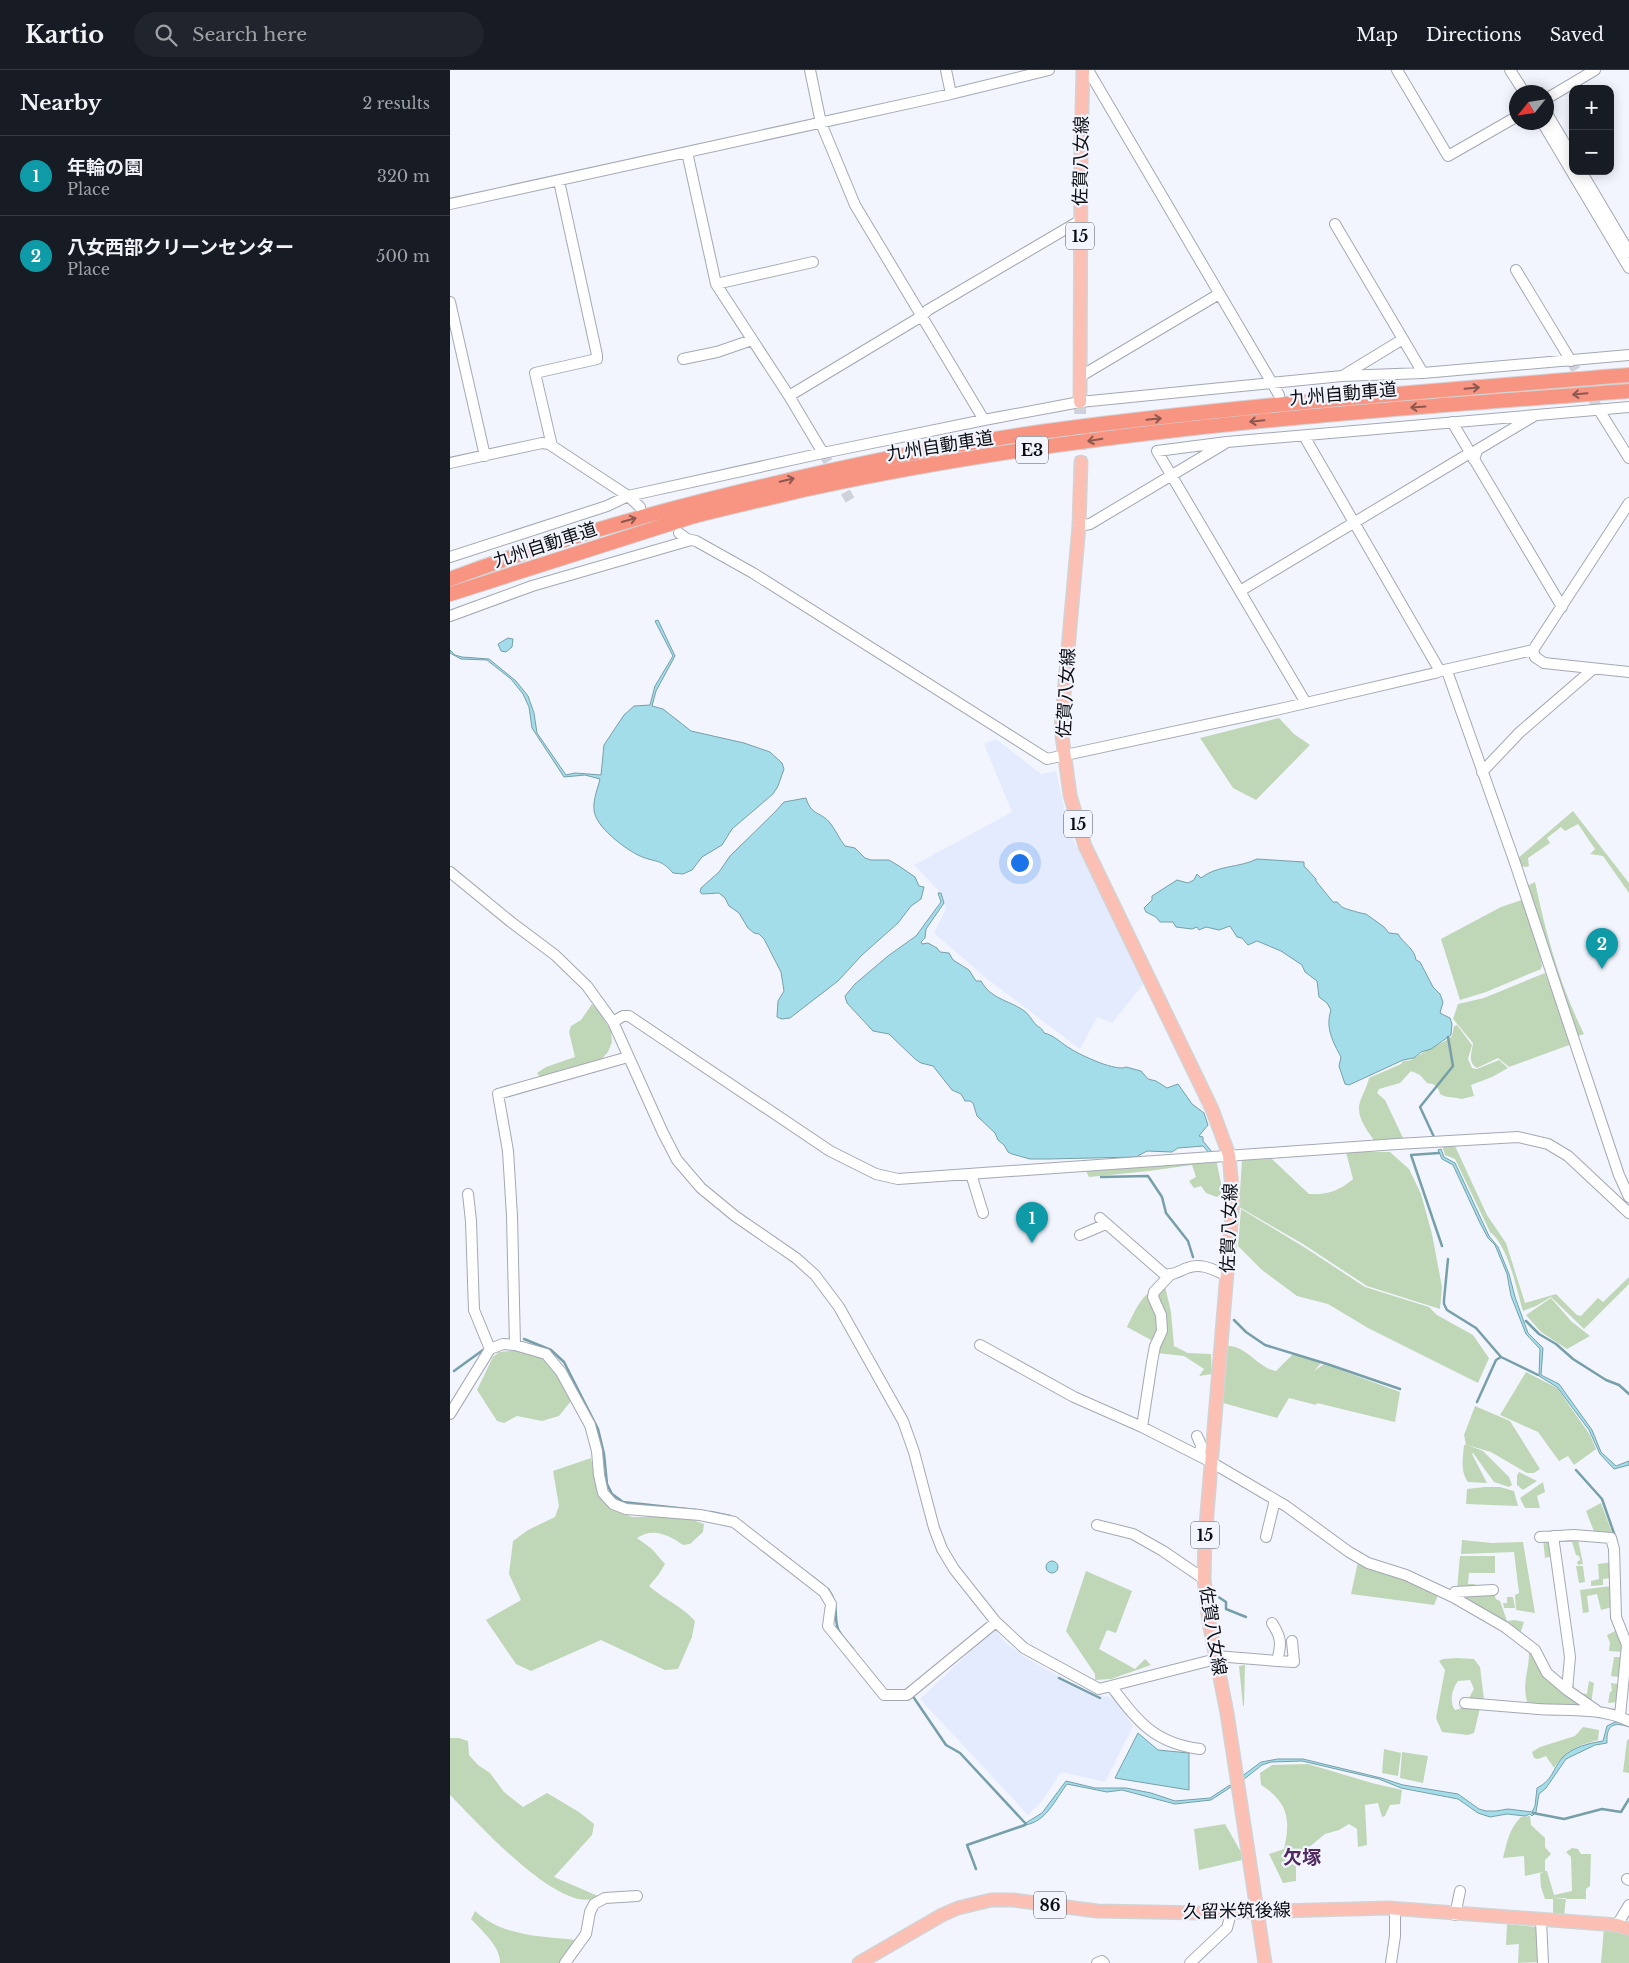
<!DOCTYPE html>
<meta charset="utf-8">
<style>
body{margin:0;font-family:"Libre Baskerville","Noto Sans JP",serif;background:#20242c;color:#f1f3f6}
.controls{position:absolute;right:15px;top:15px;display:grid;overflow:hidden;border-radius:10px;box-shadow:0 2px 12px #0003}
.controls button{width:45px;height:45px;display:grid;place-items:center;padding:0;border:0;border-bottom:1px solid #363941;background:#171b24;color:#f1f3f6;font:25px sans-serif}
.compass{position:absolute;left:1059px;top:15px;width:45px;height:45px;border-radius:50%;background:#171b24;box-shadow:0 2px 12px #0003;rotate:240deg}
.you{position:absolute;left:569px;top:792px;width:18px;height:18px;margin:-12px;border:4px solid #fff;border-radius:50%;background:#1a73e8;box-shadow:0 0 0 8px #1a73e833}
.badge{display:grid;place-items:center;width:32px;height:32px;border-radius:50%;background:#ea580c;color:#fff;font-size:16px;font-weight:700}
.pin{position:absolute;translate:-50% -41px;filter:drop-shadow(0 1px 2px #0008)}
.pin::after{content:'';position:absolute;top:26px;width:18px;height:15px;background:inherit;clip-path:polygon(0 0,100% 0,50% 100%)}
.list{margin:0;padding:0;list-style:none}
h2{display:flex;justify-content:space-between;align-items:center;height:65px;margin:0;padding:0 20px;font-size:21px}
h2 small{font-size:16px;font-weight:400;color:#9ea1a6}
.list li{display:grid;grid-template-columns:32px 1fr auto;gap:15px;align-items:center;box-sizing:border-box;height:80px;padding:0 20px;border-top:1px solid #363941}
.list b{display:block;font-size:19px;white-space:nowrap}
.list p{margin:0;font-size:16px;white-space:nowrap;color:#9ea1a6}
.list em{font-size:16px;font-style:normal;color:#9ea1a6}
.icon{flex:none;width:28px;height:28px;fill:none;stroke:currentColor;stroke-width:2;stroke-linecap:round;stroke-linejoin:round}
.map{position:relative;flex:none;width:1179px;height:1893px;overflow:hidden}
header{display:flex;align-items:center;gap:30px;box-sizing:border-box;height:70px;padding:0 25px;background:#171b24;border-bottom:1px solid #363941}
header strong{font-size:24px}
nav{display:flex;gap:28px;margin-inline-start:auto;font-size:18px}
.search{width:350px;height:45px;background:#20242c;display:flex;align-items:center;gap:12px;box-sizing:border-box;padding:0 18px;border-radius:28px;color:#9ea1a6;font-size:19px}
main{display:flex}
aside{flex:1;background:#171b24}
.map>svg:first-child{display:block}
</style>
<header>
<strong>Kartio</strong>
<div class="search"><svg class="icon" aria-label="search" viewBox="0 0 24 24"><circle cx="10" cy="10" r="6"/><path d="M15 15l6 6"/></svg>Search here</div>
<nav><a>Map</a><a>Directions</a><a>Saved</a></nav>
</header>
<main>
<aside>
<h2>Nearby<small>2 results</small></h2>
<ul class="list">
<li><span class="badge" style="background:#0f9aa8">1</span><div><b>年輪の園</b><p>Place</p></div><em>320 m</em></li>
<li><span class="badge" style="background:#0f9aa8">2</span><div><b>八女西部クリーンセンター</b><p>Place</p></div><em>500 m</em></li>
</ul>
</aside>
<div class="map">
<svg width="1179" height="1893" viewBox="0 0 1179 1893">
<rect width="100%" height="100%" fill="#f2f5fe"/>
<path fill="#e4ebfe" d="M546,669L591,704L606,701L620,763L695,912L662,953L647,947L630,979L536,908L484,863L496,838L493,828L489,821L464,795L562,742L534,674Z
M544,1559L555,1572L574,1587L642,1624L664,1628L683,1656L655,1712L611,1702L592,1731L578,1745L470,1629Z"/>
<path fill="#bfd7b6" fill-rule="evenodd" d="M829,648L844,664L860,675L806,730L783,718L750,668Z
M1123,741L1179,813V823L1153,786L1140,784L1145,779L1128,754L1115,761L1111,757L1097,768L1100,773L1078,788L1079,796L1076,797L1070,796L1067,789Z
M1085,812C1096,864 1110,916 1134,964L1128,966L1077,816Z
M1072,830L1085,866L1092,895L1091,899L1036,922L1010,930L991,869L1051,837Z
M1095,903L1122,974L1059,997L1048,988L1027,998C1017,992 1022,983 1023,973L1003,949L1008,934L1034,928Z
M142,934L149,941L161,961L162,972L158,982L149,992L90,1007L87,1003L96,997L125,987L119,962L121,956L131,950Z
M1007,955L1022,975L1018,989L1022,998L1027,999L1049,990L1058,998L1042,1007L1021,1015L1024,1026L1011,1029C1004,1026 998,1029 990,1024C988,1016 985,1014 977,1013L970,1005L961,1001L950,1013L929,1019L927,1023L935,1030L954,1070L926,1073C918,1062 905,1046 910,1032C913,1023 917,1017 919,1008L951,994L953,991C964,991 963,988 972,983C982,977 992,974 1002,966L1004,956Z
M992,1076H1005L1037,1145L1056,1173L1075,1233L1106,1224L1127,1245L1131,1246L1148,1228L1153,1232L1179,1207V1214L1134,1259L1101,1227L1086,1236L1073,1241C1066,1218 1059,1177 1040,1162L1005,1089L995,1085Z
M896,1082H940L959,1099L971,1124L982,1164L992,1217L990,1239L917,1216L853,1174L789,1137L792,1090L822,1089L859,1124C877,1125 889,1121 903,1109Z
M766,1089L773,1123L767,1127L756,1123L751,1116L744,1118L739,1111L746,1107L742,1095L699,1101L639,1107L636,1101L631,1099Z
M791,1139L854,1177L915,1217L979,1237L987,1245L1023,1265L1039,1288L1028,1313L918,1258L878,1234L847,1226L812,1200L788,1176Z
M715,1216L721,1242L724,1276L738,1283L761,1284L762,1304L749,1306L754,1299L734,1286L706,1283L703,1271L677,1257C686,1239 693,1219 715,1216Z
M1101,1228L1121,1251L1140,1266L1117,1279L1091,1262L1076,1245Z
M777,1276C796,1275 808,1298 826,1301L843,1284L871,1293L864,1301L874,1294L950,1322L945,1352L867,1333L866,1335L839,1328L827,1348L773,1333Z
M73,1280L95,1289L109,1307L121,1331L109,1346L92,1351L67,1346L54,1353L47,1351L27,1320L43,1287L49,1282Z
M1076,1302L1107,1318L1140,1365L1146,1379L1124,1395L1118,1386L1109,1391L1088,1362L1050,1345Z
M1025,1336L1060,1351L1090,1399L1084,1403H1077L1041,1382L1017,1375L1033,1381L1059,1407L1062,1415L1059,1417L1044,1412L1023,1383L1022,1384L1037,1413L1018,1412C1010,1401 1013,1388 1014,1375H1016L1014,1365Z
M141,1388L148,1425L160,1439L182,1447H235L254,1454L253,1462L240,1474L233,1475C219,1465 203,1457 187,1468L202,1479L215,1494L209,1504L199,1516C213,1529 232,1536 245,1551L242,1567L228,1599L215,1600L151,1570L81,1601L66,1594L36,1550L71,1530L59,1504L63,1471L78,1460L105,1447L109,1436L103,1401Z
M1069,1402L1087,1411L1073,1420L1067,1415V1406Z
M1093,1412L1095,1422L1087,1426L1090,1438H1075L1070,1428Z
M1035,1417H1050L1064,1421L1068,1436L1016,1434L1017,1419Z
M1151,1433L1163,1465L1145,1464L1136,1441Z
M1101,1468L1103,1486L1095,1488L1093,1469Z
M1107,1468L1128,1469L1133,1494L1128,1495L1127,1492L1130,1490L1129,1486L1126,1485L1122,1472H1107Z
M1012,1470L1042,1473L1073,1472L1085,1543L1066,1540L1065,1525L1069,1523L1064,1482L1011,1484Z
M1010,1486H1045V1503H1019L1018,1514H1025L1026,1518L1007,1519Z
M908,1492L989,1523L984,1535L901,1524Z
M1162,1492V1508L1153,1509V1515L1141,1516V1511L1149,1509L1148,1494Z
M1126,1496H1133L1135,1512L1129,1513Z
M636,1501L682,1521L666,1563L657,1560L649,1579L685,1599L695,1589L701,1595L661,1609L645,1610V1604L616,1561Z
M1161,1516L1162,1537L1151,1540L1147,1524L1137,1526L1139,1542L1133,1543L1130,1520Z
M1044,1524L1046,1529L1050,1531L1057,1551L1065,1550L1074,1552L1070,1564L1007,1525Z
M1057,1527H1063L1065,1538H1054L1053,1533H1057Z
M1167,1560L1172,1572V1582L1159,1581L1160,1573L1157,1565Z
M1079,1582L1096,1604L1134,1635L1105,1637L1077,1632C1072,1610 1079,1603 1079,1582Z
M1164,1587H1172L1169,1607L1161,1606Z
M1007,1588L1024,1589L1030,1597L1034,1629L1030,1638L1024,1663L1018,1665L992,1662L986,1648L995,1600L989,1591L993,1589ZM1020,1610L1024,1619C1018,1628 1017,1638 1005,1640C999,1632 1002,1619 1008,1611Z
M795,1595L794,1636H793L789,1596Z
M1122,1603L1124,1619L1129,1620V1623L1137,1624L1139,1611L1144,1613L1141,1634L1124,1621L1120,1616Z
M1161,1613L1169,1614L1168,1632L1158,1633L1160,1622L1162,1621Z
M1133,1657L1149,1660L1148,1670C1127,1676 1117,1679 1104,1698L1096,1686L1088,1689L1084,1688L1082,1682L1090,1677L1125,1666Z
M0,1668H9L18,1671L19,1685L28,1695L40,1703L54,1722L73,1737L97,1723L129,1742L144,1754L142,1765L104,1807L148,1826C114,1850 23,1748 0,1725Z
M1179,1669V1703L1173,1702L1177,1670Z
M934,1679L951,1683L948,1706L932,1703Z
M952,1682L978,1686L973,1713L950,1708Z
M858,1694L922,1713L952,1720L950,1734L940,1735L935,1746L932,1747L928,1733L915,1735L917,1775L908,1777L907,1759L899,1754L889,1760L875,1764L846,1788V1811L833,1813L819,1784L834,1779C841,1749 838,1732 811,1715L810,1703L822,1695Z
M1080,1746L1081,1755L1095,1768V1777L1101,1784L1095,1790V1801H1097L1104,1825L1122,1821L1121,1787L1116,1782L1122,1778L1128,1779L1131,1784H1141L1140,1816L1136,1819V1829H1095L1091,1817L1090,1804L1093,1802L1075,1806L1074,1786L1053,1788C1057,1772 1059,1759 1071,1747Z
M775,1754L791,1782L792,1790L749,1800L744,1759Z
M1116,1828L1114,1846L1103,1845V1829Z
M25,1841C54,1867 90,1866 126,1870L114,1886L111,1893H50C51,1877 31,1860 21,1849Z
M1057,1854L1087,1857L1089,1892L1068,1893L1069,1874L1056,1875Z
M1154,1858L1179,1865V1893H1151Z"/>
<path fill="#a4ddea" stroke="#769fa9" d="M208,550L225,586L206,621L202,636L213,639L241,661L294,673L320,682L332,693L334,699L328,716L323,724L282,759L272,775L252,787L242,800L233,804L223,803C210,788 206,793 190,786C175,779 144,756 144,739C143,729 148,718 150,709L135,705L114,707L82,658L79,637L73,624L61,609L37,590L11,589L0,583V580L5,585L12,587L39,589L66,611L78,626L84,643L87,663L116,705L125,703L151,705L154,675L174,645L184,636L200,635L205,616L223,586L205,551Z
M58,568L63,569L62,577L56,582L51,581L48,574Z
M356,728C361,746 372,742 380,753C386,760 389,769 395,776L405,778L415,788L421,790H439L449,796L465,807L469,816L474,817L471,829L461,836L448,853L412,885L388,911L340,948L332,949L327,947L328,931L334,921L331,902L314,869L309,864L304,863L298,858L289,843L279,836L275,828L269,823L252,824L250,822L251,818L269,802L280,786L325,742L334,732Z
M807,789L854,792V796L866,809V811L883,832H887C890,834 891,837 894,838C896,839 913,844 916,844L934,857L939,863L948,864C953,873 965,879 966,890L970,892L983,917L990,924L993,932L990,943L1000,948L1002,954L1001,965L981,979L971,982L964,988L953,990L899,1015L895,1014L889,996L891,987C883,972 875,958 881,940L877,933L869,927L867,911L855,902L852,895L831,881L807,871L798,875L792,868L787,867L780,856L769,860L756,857L749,860L747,857L742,859L726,857L723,852H710L706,847L696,842L694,838L702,830V826L727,810L738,813L744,810L747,804L751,808C767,795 789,798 807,789Z
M488,823H491L494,833L476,859L475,868L471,872L472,874L478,873L487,878L490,882L499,883L503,890L519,900L526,911H531C541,929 558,930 573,940C579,944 581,949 586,955C590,958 592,958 594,963C604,965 612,974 621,979C632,986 667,1002 676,997L691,1001L698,1009L706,1011L717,1018L728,1014L742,1034L754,1043L758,1055L749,1066L753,1067V1071L762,1082L760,1084L753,1076L728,1078L722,1082L697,1081L686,1087L598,1089H580L562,1084L558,1082L554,1075L548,1070L545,1063L527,1046L523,1033L520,1031H515L511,1024L502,1020L483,996L471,993L465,989L439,964L423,961L397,933L395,926L405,914L438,886L466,866L491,832Z
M991,1079L994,1087L1005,1093L1039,1166L1048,1177L1059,1204L1065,1227L1078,1263L1093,1278L1091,1305L1109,1314L1142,1360L1151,1382L1166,1396L1179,1391V1395L1164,1399L1150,1384L1139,1360L1107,1317L1089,1306L1090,1279L1076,1264L1061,1226L1057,1204L1045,1175L1038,1168L1030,1153L1003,1095L992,1089L988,1080Z
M596 1497a6 6 0 1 1 12 0a6 6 0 1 1-12 0Z
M1165,1652L1179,1653V1657C1163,1651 1156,1656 1157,1673L1145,1675L1116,1689L1096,1718L1089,1724L1086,1742L1082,1746L1080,1744L1075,1746L1057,1744L1040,1747L1028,1743L1008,1729L951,1718L929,1709L852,1691L821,1692L812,1695L793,1710L791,1707L811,1692L828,1689H853L931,1708L953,1715L1008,1724L1029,1739L1036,1741H1046L1058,1739L1082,1742L1085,1736L1087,1718C1103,1710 1102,1700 1112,1688C1122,1677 1140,1673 1153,1671L1157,1656Z
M688,1663L708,1680L739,1683V1720L665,1708Z
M616,1711L645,1718H676L701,1723L725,1731L760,1728L780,1715L781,1717L761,1730L725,1734L672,1720L657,1722L617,1714C605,1730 596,1752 575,1755L574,1754L592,1743Z"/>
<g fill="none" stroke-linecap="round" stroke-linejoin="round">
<path stroke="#769fa9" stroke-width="2.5" d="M984,1067L970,1037L1003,996L998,967
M989,1083L961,1085L992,1176
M651,1107L698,1106L712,1127L716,1143L738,1171L743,1187
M998,1189L994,1230V1234L997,1240L1026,1258L1051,1287L1088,1305
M784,1250L796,1262L815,1275L877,1294L950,1319
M1076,1251L1089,1264L1106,1274L1123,1289L1156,1310L1169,1315L1179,1324
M74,1269L101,1280L114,1292L148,1359L154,1384L157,1414L162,1424L173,1432L246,1440
M4,1301L33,1280
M1027,1332L1046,1290L1051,1287
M1126,1400L1152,1429L1166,1469
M261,1442L280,1446
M285,1448L374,1516
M378,1519C390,1536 383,1543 388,1559C391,1566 398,1573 403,1579
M764,1524L776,1532V1539L796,1547
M609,1608L650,1628
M462,1625L496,1675L510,1683L576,1754
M1083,1743L1114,1749L1152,1739L1171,1742L1179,1729
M526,1799L517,1775L575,1755"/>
<path stroke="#cfd2da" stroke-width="10" stroke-dasharray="10 5" stroke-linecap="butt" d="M1121,291L1149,340
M373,383L400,430"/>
<path stroke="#cfd2da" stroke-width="12" stroke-dasharray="12 6" stroke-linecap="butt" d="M630,332L631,392"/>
<defs>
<path id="minor" d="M360,0L371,53L405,135L534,350
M496,0L501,24
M638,0L829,325
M947,0L998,86L1066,47
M1060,0L1074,22
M1096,29L1145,0
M1096,42L1123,87
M1092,52L1179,198
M237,82L266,214L339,326L373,383
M1131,101L1179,182
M0,134L501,24L599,0
M885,154L973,303
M1066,200L1121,291
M266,214L363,192
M0,232L35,386
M233,289L267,282L302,270
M894,305L953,269
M631,306L769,224
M339,326L472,246L478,240L631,150
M1149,340L1179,388
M1002,352L1112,537
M854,366L990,601
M102,376L85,303L147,289V285L109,111
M1024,390L1027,380L1084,346
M0,393L92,373L99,374L178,426L190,437
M629,456L640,454L774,374
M229,463L237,469L246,471L303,503L597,689L830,639L985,603L990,601L1083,580L1179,433
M0,487L157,436L178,426L373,383L534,350L630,332L892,306L973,303L1179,285
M790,521L1020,383
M0,546L82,516L241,470
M1083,580L1085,587L1094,593L1179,602
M997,601L1064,790L1169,1105L1179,1127
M856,633L707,381L777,372L1179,337
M1032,702L1070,662L1143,599
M0,802L61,852L105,885L137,916L163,952L213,1063L227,1090L251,1118L285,1146L346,1188L365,1205L389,1237L453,1351L464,1382L484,1458L492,1479L504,1499L546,1552L574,1578L649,1619L766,1589
M163,952L173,946H179L380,1081L426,1104L448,1109L947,1074L1068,1067L1098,1074L1118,1086L1179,1143
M521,1104L533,1143
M18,1124L21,1151L24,1240L40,1279
M650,1148L714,1204C723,1206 729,1201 737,1198C749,1193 760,1198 771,1203
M630,1165L656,1154
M65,1275L62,1146L58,1081L48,1024L178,987
M530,1275L624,1327L692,1357L761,1392L836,1436L899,1482L918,1493L956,1505L1003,1527L1055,1557L1085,1580L1097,1603L1117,1620L1146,1640
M0,1344L40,1279L53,1274L65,1275L96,1284L111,1302L140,1355L147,1381L149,1405L153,1423L163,1434L176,1439L250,1445L284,1452L374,1522L381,1534L378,1556L434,1625H457L546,1552
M692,1357L702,1292L705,1276L712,1261L711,1245L703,1227L704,1222L720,1205
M747,1366L751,1375L750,1386
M647,1455L683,1464L713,1481L754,1509
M1103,1466L1120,1587L1117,1620
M816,1467L825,1430
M1090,1467L1124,1465L1161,1468L1164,1479L1166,1547L1177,1575L1170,1646
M1003,1527L1005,1522L1043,1520
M766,1586L827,1591C832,1573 831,1567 822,1553
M827,1591L844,1592L842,1571
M661,1616C687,1650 703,1673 750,1679
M1015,1633C1039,1635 1064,1637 1088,1639C1119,1641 1150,1637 1179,1651
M1177,1809L1179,1810
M1005,1845L1010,1821
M1091,1850L1093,1893
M1167,1855L1179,1835
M115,1893L136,1864L140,1842L144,1834L155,1828L187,1826
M647,1893L652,1891L654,1893
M740,1893L777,1858L781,1843
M941,1893L945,1866V1839"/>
<path id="major" d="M630,332L631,78L633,0
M631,392L629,456L611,658L620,725L635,776L762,1039L779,1085L783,1130L755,1468L754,1509L759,1552L777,1643L815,1893
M409,1893L492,1845L508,1838L541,1830H563L647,1841L752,1843L938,1838L1167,1855L1179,1859"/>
<path id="highway" d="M0,509C104,470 210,440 318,415C417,391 519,371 620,358C806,334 993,320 1179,305
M0,524C80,499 161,472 241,447C278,437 316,429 353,420C624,360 903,342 1179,321"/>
</defs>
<use href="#minor" stroke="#a4a8b3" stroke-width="12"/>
<use href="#major" stroke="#d3d3d4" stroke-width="15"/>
<use href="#highway" stroke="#d3d3d4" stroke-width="16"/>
<use href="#minor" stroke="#fff" stroke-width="10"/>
<use href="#major" stroke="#fbbfb4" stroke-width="12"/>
<use href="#highway" stroke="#f89582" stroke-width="14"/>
</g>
<defs><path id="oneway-shaft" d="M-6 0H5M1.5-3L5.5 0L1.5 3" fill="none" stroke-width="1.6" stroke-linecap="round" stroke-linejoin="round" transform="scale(1.25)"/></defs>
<g stroke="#8d584f">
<use href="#oneway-shaft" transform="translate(1022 318) rotate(-5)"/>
<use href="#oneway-shaft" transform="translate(1130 324) rotate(175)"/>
<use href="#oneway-shaft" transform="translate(968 337) rotate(176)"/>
<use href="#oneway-shaft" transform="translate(704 349) rotate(-6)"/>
<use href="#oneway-shaft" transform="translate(807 351) rotate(174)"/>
<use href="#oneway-shaft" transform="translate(645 370) rotate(171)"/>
<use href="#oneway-shaft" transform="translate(337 410) rotate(-13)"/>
<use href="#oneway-shaft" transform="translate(179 450) rotate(-16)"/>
</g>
<g text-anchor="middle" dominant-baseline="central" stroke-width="4.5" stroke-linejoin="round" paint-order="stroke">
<g fill="#f2f5fe" stroke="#505357" stroke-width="1">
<rect x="616" y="152.5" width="28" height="27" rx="4"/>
<rect x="566" y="366.5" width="32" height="27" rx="4"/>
<rect x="614" y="740.5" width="28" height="27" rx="4"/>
<rect x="741" y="1451.5" width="28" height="27" rx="4"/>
<rect x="584" y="1821.5" width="32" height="27" rx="4"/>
</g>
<g font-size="16" font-weight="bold" fill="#0b0d10">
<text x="630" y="166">15</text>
<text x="582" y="380">E3</text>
<text x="628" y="754">15</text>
<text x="755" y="1465">15</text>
<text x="600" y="1835">86</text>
</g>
<g font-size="18" fill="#0b0d10" stroke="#f2f5fe">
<text transform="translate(631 91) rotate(-89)">佐賀八女線</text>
<text transform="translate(893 324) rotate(-5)">九州自動車道</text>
<text transform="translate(490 376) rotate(-9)">九州自動車道</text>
<text transform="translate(95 475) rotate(-18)">九州自動車道</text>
<text transform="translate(616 623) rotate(-87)">佐賀八女線</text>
<text transform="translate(779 1158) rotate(-88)">佐賀八女線</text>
<text transform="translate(763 1561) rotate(81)">佐賀八女線</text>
<text transform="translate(787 1841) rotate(-1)">久留米筑後線</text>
</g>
<g font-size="19" font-weight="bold" fill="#512a60" stroke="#f2f5fe">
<text x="852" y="1787">欠塚</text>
</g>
</g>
</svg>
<div class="controls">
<button>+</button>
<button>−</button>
</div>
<svg class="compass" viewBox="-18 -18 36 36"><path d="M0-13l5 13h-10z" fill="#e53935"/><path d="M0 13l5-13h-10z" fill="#9ea1a6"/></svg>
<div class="you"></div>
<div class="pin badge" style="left:582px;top:1173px;background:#0f9aa8">1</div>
<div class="pin badge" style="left:1152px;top:899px;background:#0f9aa8">2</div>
</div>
</main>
